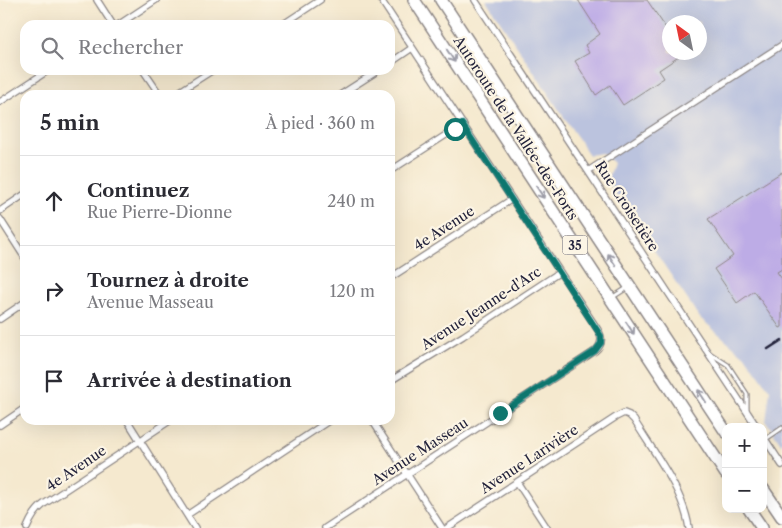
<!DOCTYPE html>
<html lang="fr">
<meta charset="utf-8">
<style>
body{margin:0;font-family:"Libre Caslon Text",serif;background:#f2f2f3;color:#2b2b33}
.controls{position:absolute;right:15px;bottom:15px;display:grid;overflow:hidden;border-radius:10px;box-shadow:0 5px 20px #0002}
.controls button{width:45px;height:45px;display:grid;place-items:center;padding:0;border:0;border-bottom:1px solid #e1e1e2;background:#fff;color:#2b2b33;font:25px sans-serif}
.compass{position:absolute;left:662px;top:15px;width:45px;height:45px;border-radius:50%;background:#fff;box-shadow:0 5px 20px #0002;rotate:327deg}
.stop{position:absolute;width:15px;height:15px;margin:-11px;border:4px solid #0f766e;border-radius:50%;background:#fff}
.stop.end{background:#0f766e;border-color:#fff;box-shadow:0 1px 5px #0008}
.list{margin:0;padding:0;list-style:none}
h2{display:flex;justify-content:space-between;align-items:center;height:65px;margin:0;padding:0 20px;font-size:21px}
h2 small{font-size:16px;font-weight:400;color:#7c7c81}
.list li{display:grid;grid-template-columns:32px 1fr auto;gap:15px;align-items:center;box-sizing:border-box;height:90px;padding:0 20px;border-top:1px solid #e1e1e2}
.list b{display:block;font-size:19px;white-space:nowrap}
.list p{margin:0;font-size:16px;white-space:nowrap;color:#7c7c81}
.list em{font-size:16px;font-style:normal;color:#7c7c81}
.icon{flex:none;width:28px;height:28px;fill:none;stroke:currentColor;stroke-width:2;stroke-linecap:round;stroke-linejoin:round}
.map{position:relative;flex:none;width:782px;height:528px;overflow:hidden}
.search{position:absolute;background:#fff;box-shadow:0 5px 20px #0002;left:20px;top:20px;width:375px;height:55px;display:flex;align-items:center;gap:12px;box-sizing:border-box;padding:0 18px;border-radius:15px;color:#7c7c81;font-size:19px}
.panel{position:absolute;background:#fff;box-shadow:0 5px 20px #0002;left:20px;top:90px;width:375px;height:335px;border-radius:15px}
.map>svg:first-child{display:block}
</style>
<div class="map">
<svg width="782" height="528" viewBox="0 0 782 528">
<rect width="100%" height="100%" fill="#fcf5e5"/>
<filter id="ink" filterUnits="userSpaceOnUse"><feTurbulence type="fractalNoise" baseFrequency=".02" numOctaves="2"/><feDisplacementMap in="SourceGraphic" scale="10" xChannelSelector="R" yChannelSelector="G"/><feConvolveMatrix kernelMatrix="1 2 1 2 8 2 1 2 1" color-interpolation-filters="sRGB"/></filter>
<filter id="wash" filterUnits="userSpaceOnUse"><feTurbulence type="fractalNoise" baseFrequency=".0096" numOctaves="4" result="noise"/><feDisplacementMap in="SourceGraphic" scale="20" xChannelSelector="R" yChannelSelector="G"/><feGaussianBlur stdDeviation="1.12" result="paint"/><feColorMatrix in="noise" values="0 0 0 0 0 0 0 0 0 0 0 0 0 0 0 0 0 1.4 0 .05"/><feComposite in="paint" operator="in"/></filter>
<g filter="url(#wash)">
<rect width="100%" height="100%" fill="#f5e9cf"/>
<path fill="#bbc3de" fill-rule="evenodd" d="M486,0H782V445L766,421L770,390L746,357L700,318L607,181L613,163L602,153L589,155ZM670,22H700V52H670Z"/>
<g id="blocks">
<path fill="#bdace6" d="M578,0H647L670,34V52H682L683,54L659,70L664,78L623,105L610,85L596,95L575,61L589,53L585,45L600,34Z
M782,172V269L777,272L782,279V327L780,328L754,291L737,303L714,269L733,256L708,219Z"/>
</g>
</g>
<g filter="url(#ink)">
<use href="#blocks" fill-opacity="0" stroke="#8c8685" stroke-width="1"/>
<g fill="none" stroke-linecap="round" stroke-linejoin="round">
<defs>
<path id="service" d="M613,297L627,288
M711,354L728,365L747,394V411
M766,439L782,428"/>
<path id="minor" d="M97,0L113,25
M475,0L757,427
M118,25L156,0
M282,25L320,0
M390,63L412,48
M143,70L160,95
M174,95L213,70
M340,95L379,70
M0,102L49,70
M390,171L463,124
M588,171L782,45
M0,211L25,194
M0,219L25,258
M390,278L512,199
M0,319L25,302
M390,381L463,336L560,272
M127,420L195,528
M372,420L442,528
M0,425L25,408
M763,436L782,465
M517,482L547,528
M187,515L330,420
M27,528C31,518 35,511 44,504L171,420
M325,528L595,351C602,345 603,338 598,330L381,0
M447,528L616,417L624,413L629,415L634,420C654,453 683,489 689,528"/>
<path id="motorway" d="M414,0L726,474
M441,0L726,432
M763,489L782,517
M749,509L762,528"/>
</defs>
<use href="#service" stroke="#8c8685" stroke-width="5.5"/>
<use href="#minor" stroke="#8c8685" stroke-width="8"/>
<use href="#motorway" stroke="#8c8685" stroke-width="14"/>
<use href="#service" stroke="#fff" stroke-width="3"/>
<use href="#minor" stroke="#fff" stroke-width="5.5"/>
<use href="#motorway" stroke="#fff" stroke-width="11"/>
<path stroke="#22223b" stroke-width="2.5" d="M768,349L782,340"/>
</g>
<defs><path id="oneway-shaft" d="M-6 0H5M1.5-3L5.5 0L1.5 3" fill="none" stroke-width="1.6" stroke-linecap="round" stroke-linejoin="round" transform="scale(1.25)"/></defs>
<g stroke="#9c9ca7">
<use href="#oneway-shaft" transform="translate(451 56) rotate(57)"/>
<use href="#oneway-shaft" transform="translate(540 192) rotate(57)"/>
<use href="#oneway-shaft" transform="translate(612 260) rotate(-123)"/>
<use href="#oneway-shaft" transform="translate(630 328) rotate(57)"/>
<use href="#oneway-shaft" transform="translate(702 396) rotate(-123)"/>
</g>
</g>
<g fill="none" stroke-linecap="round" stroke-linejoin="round" filter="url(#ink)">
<path stroke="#0f766e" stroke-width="6" d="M455,129L462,124L601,336V343L595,351L500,413"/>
</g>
<g text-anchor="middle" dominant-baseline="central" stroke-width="4.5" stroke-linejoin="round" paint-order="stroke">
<rect fill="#fcf5e5" stroke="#63616e" stroke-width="1" x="562.5" y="235.5" width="25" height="19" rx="4"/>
<g font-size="12" font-weight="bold" fill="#22223b">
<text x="575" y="245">35</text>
</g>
<g font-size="14" fill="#22223b" stroke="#fcf5e5">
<text transform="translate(516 128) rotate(57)">Autoroute de la Vallée-des-Forts</text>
<text transform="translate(627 206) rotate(57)">Rue Croisetière</text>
<text transform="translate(444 228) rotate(-33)">4e Avenue</text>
<text transform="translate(481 308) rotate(-33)">Avenue Jeanne-d'Arc</text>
<text transform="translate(420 451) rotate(-33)">Avenue Masseau</text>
<text transform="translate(529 459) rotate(-33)">Avenue Larivière</text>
<text transform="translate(76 468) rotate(-34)">4e Avenue</text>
</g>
</g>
</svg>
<div class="controls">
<button>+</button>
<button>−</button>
</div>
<svg class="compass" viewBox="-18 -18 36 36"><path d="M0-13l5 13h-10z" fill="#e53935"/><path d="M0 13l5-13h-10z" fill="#7c7c81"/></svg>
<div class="stop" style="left:455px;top:129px"></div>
<div class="stop end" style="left:500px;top:413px"></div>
<div class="search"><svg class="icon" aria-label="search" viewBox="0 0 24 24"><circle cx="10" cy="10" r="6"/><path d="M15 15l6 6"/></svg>Rechercher</div>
<section class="panel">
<h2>5 min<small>À pied · 360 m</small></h2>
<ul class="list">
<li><svg class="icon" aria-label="ahead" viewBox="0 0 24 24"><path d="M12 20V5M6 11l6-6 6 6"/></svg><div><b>Continuez</b><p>Rue Pierre-Dionne</p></div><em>240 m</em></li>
<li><svg class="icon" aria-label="right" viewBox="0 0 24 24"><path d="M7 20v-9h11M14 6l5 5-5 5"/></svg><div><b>Tournez à droite</b><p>Avenue Masseau</p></div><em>120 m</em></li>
<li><svg class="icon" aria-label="arrive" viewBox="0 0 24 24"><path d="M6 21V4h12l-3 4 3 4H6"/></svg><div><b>Arrivée à destination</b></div></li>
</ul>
</section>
</div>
